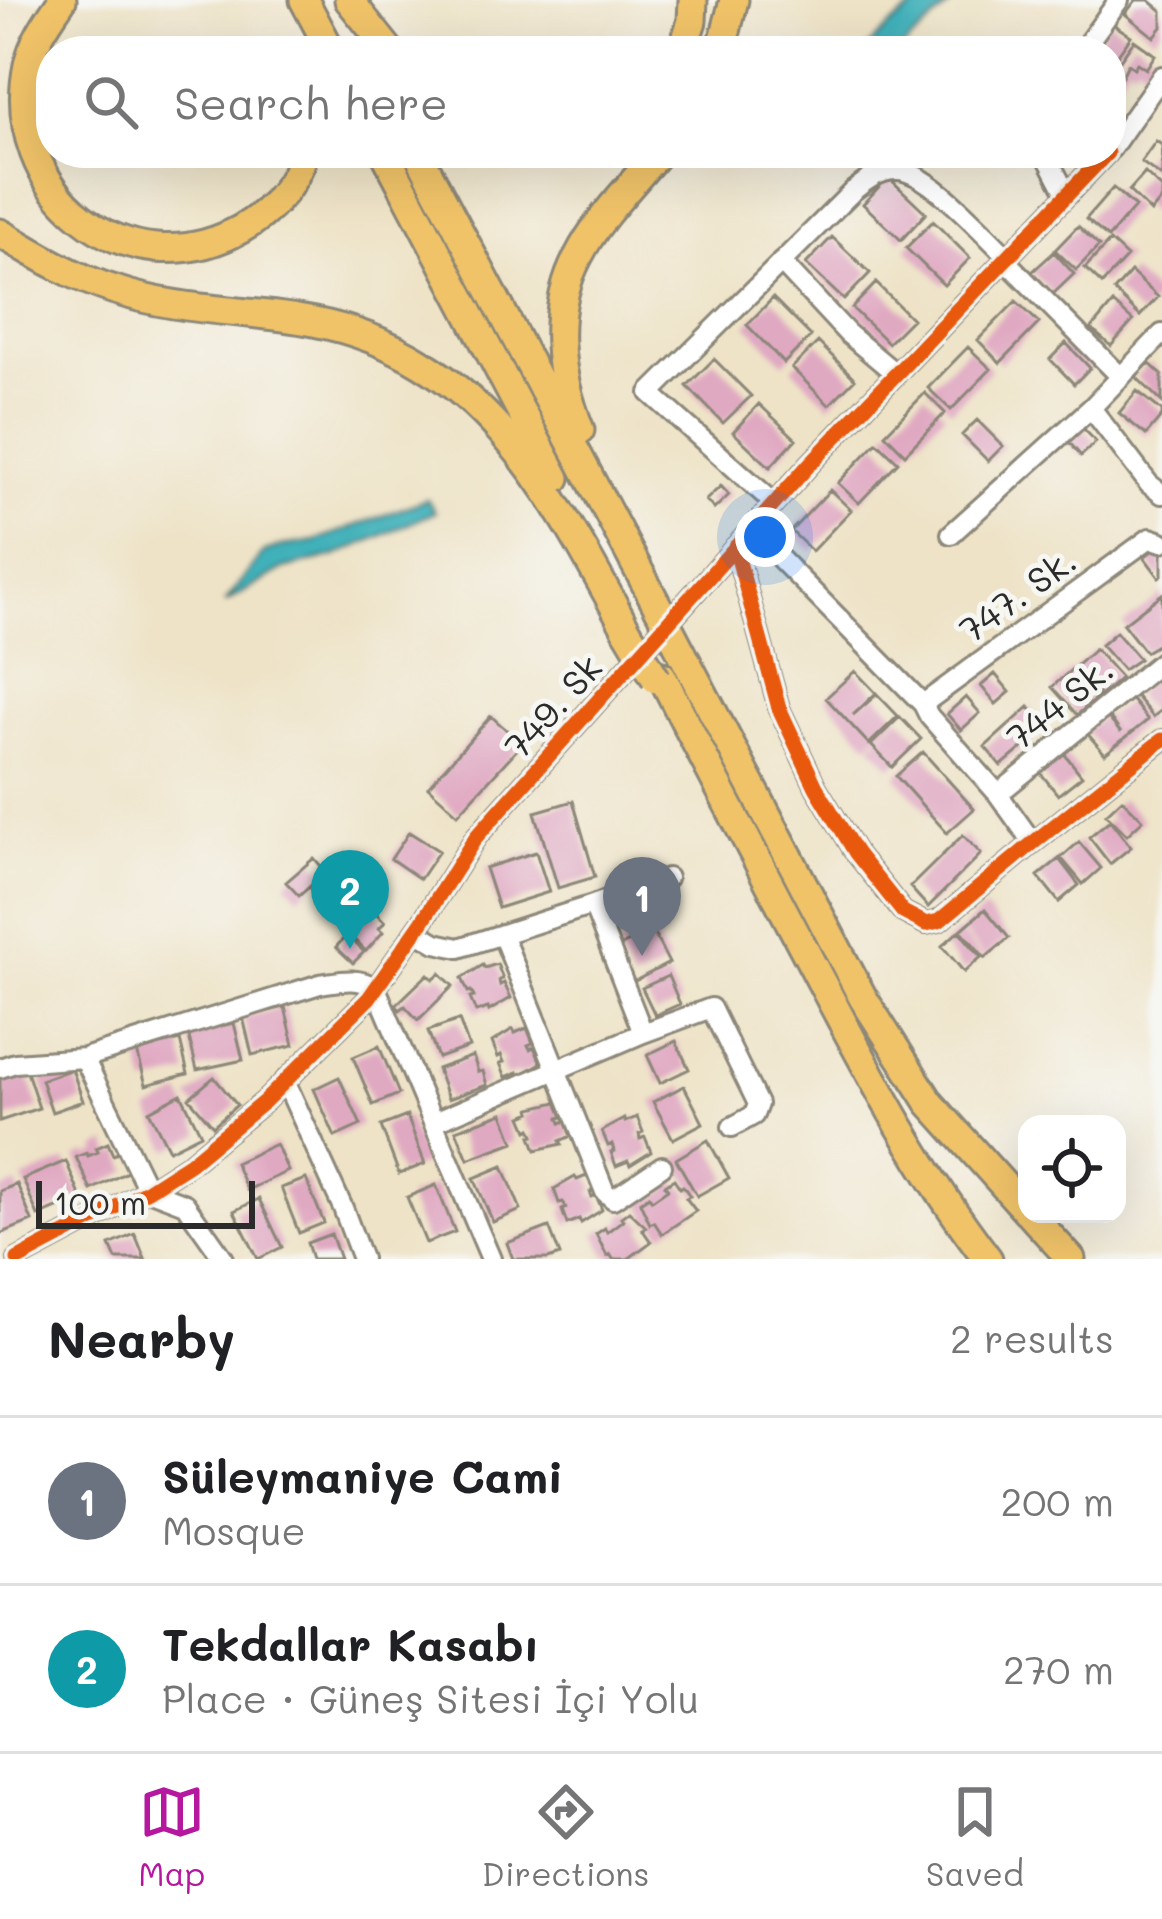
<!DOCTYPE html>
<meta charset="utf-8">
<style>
body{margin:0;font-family:Mali,sans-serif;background:#f2f2f2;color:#202124}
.controls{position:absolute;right:36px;bottom:36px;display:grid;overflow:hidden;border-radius:24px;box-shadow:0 12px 48px #0002}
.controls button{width:108px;height:108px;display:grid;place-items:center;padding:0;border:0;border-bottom:3px solid #e0e0e0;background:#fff;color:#202124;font:60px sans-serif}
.scale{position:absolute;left:36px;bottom:30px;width:219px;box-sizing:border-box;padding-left:12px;border:6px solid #2b2b2b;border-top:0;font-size:33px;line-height:42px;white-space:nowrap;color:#2b2b2b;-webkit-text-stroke:9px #f6f6f2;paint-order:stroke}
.you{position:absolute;left:765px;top:537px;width:42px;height:42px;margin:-30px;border:9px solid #fff;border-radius:50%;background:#1a73e8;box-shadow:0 0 0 18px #1a73e833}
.badge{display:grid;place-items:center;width:78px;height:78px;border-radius:50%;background:#b5179e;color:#fff;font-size:39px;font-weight:700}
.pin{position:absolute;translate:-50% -99px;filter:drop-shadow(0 3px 6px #0008)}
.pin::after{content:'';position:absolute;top:63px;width:42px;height:36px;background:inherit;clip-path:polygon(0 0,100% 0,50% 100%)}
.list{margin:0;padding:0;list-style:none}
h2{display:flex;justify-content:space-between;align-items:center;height:156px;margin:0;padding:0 48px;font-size:51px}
h2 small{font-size:39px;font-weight:400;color:#757577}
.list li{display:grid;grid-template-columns:78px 1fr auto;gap:36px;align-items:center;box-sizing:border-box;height:168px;padding:0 48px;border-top:3px solid #e0e0e0}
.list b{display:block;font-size:45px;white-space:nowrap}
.list p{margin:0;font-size:39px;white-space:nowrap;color:#757577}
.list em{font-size:39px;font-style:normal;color:#757577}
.icon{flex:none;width:66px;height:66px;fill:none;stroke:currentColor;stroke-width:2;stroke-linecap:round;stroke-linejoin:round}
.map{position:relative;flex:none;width:1162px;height:1259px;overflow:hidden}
.search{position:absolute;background:#fff;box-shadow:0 12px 48px #0002;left:36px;right:36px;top:36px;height:132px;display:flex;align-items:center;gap:30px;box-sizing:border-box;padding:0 42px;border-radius:48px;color:#757577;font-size:45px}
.sheet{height:492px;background:#fff}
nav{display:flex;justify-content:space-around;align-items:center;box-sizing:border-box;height:168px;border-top:3px solid #e0e0e0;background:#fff;font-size:33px;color:#757577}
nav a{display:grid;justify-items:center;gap:6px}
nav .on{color:#b5179e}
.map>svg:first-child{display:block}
</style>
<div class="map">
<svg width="1162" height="1259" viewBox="0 0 1162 1259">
<rect width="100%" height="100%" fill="#f6f6f2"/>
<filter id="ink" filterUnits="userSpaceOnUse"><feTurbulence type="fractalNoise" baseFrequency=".00833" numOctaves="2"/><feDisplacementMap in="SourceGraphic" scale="24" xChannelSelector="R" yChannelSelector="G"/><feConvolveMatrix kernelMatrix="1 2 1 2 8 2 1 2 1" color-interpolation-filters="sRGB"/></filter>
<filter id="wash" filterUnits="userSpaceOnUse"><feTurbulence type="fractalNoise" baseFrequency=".004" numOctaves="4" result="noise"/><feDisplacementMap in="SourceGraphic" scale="48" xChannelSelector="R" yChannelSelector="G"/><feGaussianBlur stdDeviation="2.7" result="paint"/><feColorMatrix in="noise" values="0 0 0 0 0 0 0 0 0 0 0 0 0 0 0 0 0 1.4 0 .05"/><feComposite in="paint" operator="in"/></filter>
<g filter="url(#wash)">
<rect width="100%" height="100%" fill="#eee3c7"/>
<path fill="#3fb0b9" stroke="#356e72" stroke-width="3" d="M925,0H956L900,51H864L894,23Z
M427,499L435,512L335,556L284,569L225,603L263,553L277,547L315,541Z"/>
<g id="blocks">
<path fill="#e0a9c2" d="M1136,0H1149L1162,11V27L1154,37L1125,14Z
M1108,21L1131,36L1111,64V51H1100L1102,48L1096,44Z
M1134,40L1155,55L1146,69L1137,63L1134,68L1128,64L1116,88L1111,83V73Z
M1156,141L1162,145V177L1141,162Z
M1145,173L1162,189V199L1151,212L1129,191Z
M888,177L926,213L901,240L863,204Z
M1113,188L1135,207L1108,238L1086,219Z
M933,221L970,258L944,285L906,248Z
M1078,226L1099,246L1076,270L1055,250Z
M832,237L870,273L844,300L806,264Z
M1110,241L1127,257L1102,284L1085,268Z
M1054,252L1074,274L1053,294L1032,272Z
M1131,272L1158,297L1140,316L1114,291Z
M876,283L912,319L888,343L852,308Z
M773,298L811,336L784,363L747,325Z
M1016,301L1039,323L1000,363L978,340Z
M1113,303L1133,321L1111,346L1091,329Z
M818,342L855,379L829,405L792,368Z
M1066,343L1090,368L1074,384L1050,359Z
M968,347L991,369L951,410L928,388Z
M714,359L751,396L723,423L687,386Z
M1149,363L1162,375V402L1136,377Z
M1137,391L1162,411V416L1146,435L1119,413Z
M925,393L945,413L905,454L885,434Z
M759,404L796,439L770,467L733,432Z
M977,420L1003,446L988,461L962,435Z
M1083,428L1096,442L1081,456L1069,442Z
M877,442L898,462L859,503L838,483Z
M721,486L729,495L714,509L706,500Z
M830,490L851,510L812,551L791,531Z
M1157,547L1162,548V575L1159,577L1144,557Z
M1162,594V642L1145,652L1123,624Z
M1116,632L1139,659L1123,670L1101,645Z
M1095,649L1121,678L1100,696L1075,667Z
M1072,669L1098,697L1077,715L1052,687Z
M855,671L876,693L853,715L877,694L898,716L869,744L826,698Z
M995,674L1010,692L996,704L981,686Z
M1153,678L1162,689V710L1153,717L1134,694Z
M966,697L980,713L961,730L947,714Z
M1131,699L1148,720L1105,754L1085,731L1105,714L1121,733L1109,716Z
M1029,707L1046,728L1001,766L985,747Z
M491,716L522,744L458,814L428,787Z
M900,717L921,739L892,767L871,745Z
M923,752L974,809L947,833L896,776Z
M1063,752L1082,776L1058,795L1039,771Z
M1122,799L1143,820L1127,835L1106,814Z
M573,801L595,877L558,888L535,812Z
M1110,820L1131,847L1110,864L1089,837Z
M409,832L439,851L420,879L391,859Z
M963,835L981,854L928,907L910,887Z
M1079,842L1101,868L1083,884L1061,858Z
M536,852L549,892L498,908L485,868Z
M314,858L326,872L299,896L286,882Z
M1059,859L1079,885L1059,902L1038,876Z
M985,909L1009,938L985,958L961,930Z
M373,910L385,922L379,928L383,932L366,951L345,931L363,912L368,916Z
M652,930L669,963L633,982L616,949Z
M959,931L981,957L964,972L942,946Z
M347,935L364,952L353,963L336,947Z
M497,964L503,979L499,980L500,985L504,983L511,998L489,1011L488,1008L476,1012L470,998L474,997L471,991L468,992L462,978L483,965L485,968Z
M440,973L453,986L418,1020L405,1006L400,1010L396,1005L428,974L433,979Z
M668,976L680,1004L655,1015L642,988Z
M285,1007L294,1045L252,1055L243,1017Z
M459,1020L469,1047L438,1058L428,1031Z
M234,1023L243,1060L197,1070L188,1033Z
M527,1028L533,1043L528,1045L530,1049L534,1047L541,1063L519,1076L518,1072L506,1077L500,1063L504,1062L501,1055L498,1057L492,1042L513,1029L515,1033Z
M180,1040L188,1074L146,1085L137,1051Z
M676,1041L689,1069L660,1083L647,1055Z
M379,1046L399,1094L373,1105L353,1057Z
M473,1056L478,1072L483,1071L487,1085L448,1099L437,1069Z
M26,1069L39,1108L0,1121V1078Z
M72,1069L83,1101L52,1112L41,1080Z
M214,1077L237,1105L213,1126L189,1098Z
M339,1077L361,1125L335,1137L314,1089Z
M684,1086L703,1123L673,1139L653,1102Z
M181,1094L201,1134L169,1150L149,1111Z
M557,1102L563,1117L559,1118L561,1123L565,1121L571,1136L560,1141L562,1144L536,1150L531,1136L534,1135L531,1128L528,1130L522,1116L532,1112L531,1108Z
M503,1113L514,1142L468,1159L456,1130Z
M407,1116L425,1164L399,1174L381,1126Z
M637,1117L643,1132L639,1134L640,1139L645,1137L651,1152L630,1165L628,1161L616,1166L611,1152L614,1151L612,1144L608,1146L602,1131L624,1119L625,1122Z
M708,1140L729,1178L697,1196L676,1159Z
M108,1143L113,1155L121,1152L129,1171L91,1190L76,1157L87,1153L88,1156L98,1152L96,1148Z
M276,1144L288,1171L247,1190L235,1163Z
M66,1161L81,1198L38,1216L23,1179Z
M503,1166L521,1210L493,1222L474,1178Z
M589,1175L595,1190L590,1192L592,1197L596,1195L602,1210L581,1223L579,1219L567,1224L562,1210L566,1208L563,1202L559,1203L554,1189L575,1177L577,1180Z
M306,1179L324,1223L299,1233L281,1188Z
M674,1179L680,1188L683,1186L690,1196L686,1198L696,1211L662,1234L654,1222L650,1224L640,1202L649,1196L652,1200L668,1189L665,1185Z
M17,1184L32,1221L0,1234V1191Z
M436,1185L455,1232L426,1243L407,1197Z
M259,1199L282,1247L258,1259L234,1211Z
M629,1211L646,1227L642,1229L651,1242L628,1259H613L610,1254L607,1256L596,1234L605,1228L607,1232L623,1220L621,1217Z
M549,1227L560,1255L548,1259H513L507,1243Z
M135,1234L145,1259H116L110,1245Z
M331,1234L340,1259H312L307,1243Z"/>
</g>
</g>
<g filter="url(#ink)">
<use href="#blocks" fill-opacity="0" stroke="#8c8779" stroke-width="3"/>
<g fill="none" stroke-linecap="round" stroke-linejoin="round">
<defs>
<path id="minor" d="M1082,51L1119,0
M1111,149L1162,76
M1045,153L1067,195
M1005,260L1121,377
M781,262L847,333L896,374
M1091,408L1149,484L1162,494
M774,503L650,393L853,191C866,181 878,171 895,170C926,168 985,235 1008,257
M751,529L923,704
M951,534L1091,408L1162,334
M735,547L779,708L816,787L856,853L903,912L926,924L939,921L1033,843L1162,740
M998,794L1162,661
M1033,843L998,794L929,716L923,704L1150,538L1162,542
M593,905L643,1033
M416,931L436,943L459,948L593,905L667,878
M502,934L605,1192L613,1199L662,1166
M84,1058L148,1190L185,1204L224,1259
M0,1068L15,1063L84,1058L320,984C341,981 357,976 376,988L491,1259
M285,1081L343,1208L362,1259
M434,1122L643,1033L711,1008L758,1104L754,1115L732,1127
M18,1259L148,1190L190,1163L265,1101L369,998L422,922L476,837L809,465L1107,153"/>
<path id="highway" d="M62,0C49,19 33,41 28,65C2,190 126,293 241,229C270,213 295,185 304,153
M304,0L331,51
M349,0L390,51
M682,51L692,21L693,0
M721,51L734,0
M385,153L556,478
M418,153L658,607
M0,233C37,255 73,277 115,290C179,312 248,309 314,322C483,355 554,494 628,632
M580,430C558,375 549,312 578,257C597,219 631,186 658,153
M682,653L863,998L930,1103L1027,1211
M662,676C711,774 763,871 814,968C866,1067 919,1170 988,1259
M1030,1214L1071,1259"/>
</defs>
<use href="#minor" stroke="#8c8779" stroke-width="24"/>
<use href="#highway" stroke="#8c8779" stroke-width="33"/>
<use href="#minor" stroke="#fff" stroke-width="18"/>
<use href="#highway" stroke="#f0c369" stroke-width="27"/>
<defs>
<path id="highway-bridge" d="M658,607L682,653
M628,632L656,679"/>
</defs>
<use href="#highway-bridge" stroke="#8c8779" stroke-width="33" stroke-linecap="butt"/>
<use href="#highway-bridge" stroke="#f0c369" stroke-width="27"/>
<defs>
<path id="cycleway" d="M735,547L779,708L816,787L856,853L903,912L926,924L939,921L1033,843L1162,740
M18,1259L148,1190L190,1163L265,1101L369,998L422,922L476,837L809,465L1107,153"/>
</defs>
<use href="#cycleway" stroke="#f6f6f2" stroke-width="22"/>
<use href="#cycleway" stroke="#e8590c" stroke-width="15"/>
</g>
</g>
<g text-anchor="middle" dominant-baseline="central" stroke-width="10" stroke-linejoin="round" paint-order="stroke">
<g font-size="36" fill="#2b2b2b" stroke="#f6f6f2">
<text transform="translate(1017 594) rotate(-36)">747. Sk.</text>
<text transform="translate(1059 702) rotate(-39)">744 Sk.</text>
<text transform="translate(552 706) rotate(-48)">749. Sk</text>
</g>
</g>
</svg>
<div class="controls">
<button><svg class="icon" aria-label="locate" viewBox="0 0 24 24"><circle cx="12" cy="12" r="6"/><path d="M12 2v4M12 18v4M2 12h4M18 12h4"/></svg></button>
</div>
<div class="scale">100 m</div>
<div class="you"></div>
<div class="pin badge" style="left:642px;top:956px;background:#6b7280">1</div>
<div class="pin badge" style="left:350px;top:949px;background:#0f9aa8">2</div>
<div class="search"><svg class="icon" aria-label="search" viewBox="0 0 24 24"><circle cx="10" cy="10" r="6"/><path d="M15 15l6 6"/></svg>Search here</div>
</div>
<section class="sheet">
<h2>Nearby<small>2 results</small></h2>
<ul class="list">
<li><span class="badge" style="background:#6b7280">1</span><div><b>Süleymaniye Cami</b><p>Mosque</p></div><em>200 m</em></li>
<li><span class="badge" style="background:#0f9aa8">2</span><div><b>Tekdallar Kasabı</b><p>Place · Güneş Sitesi İçi Yolu</p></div><em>270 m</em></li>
</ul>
</section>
<nav>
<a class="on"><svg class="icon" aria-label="map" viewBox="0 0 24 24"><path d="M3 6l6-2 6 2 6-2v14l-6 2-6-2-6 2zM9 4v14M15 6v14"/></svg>Map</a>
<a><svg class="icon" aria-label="directions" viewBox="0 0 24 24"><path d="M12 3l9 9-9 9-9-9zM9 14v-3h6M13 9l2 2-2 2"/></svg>Directions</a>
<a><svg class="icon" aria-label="saved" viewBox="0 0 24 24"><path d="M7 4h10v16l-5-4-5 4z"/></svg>Saved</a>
</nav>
